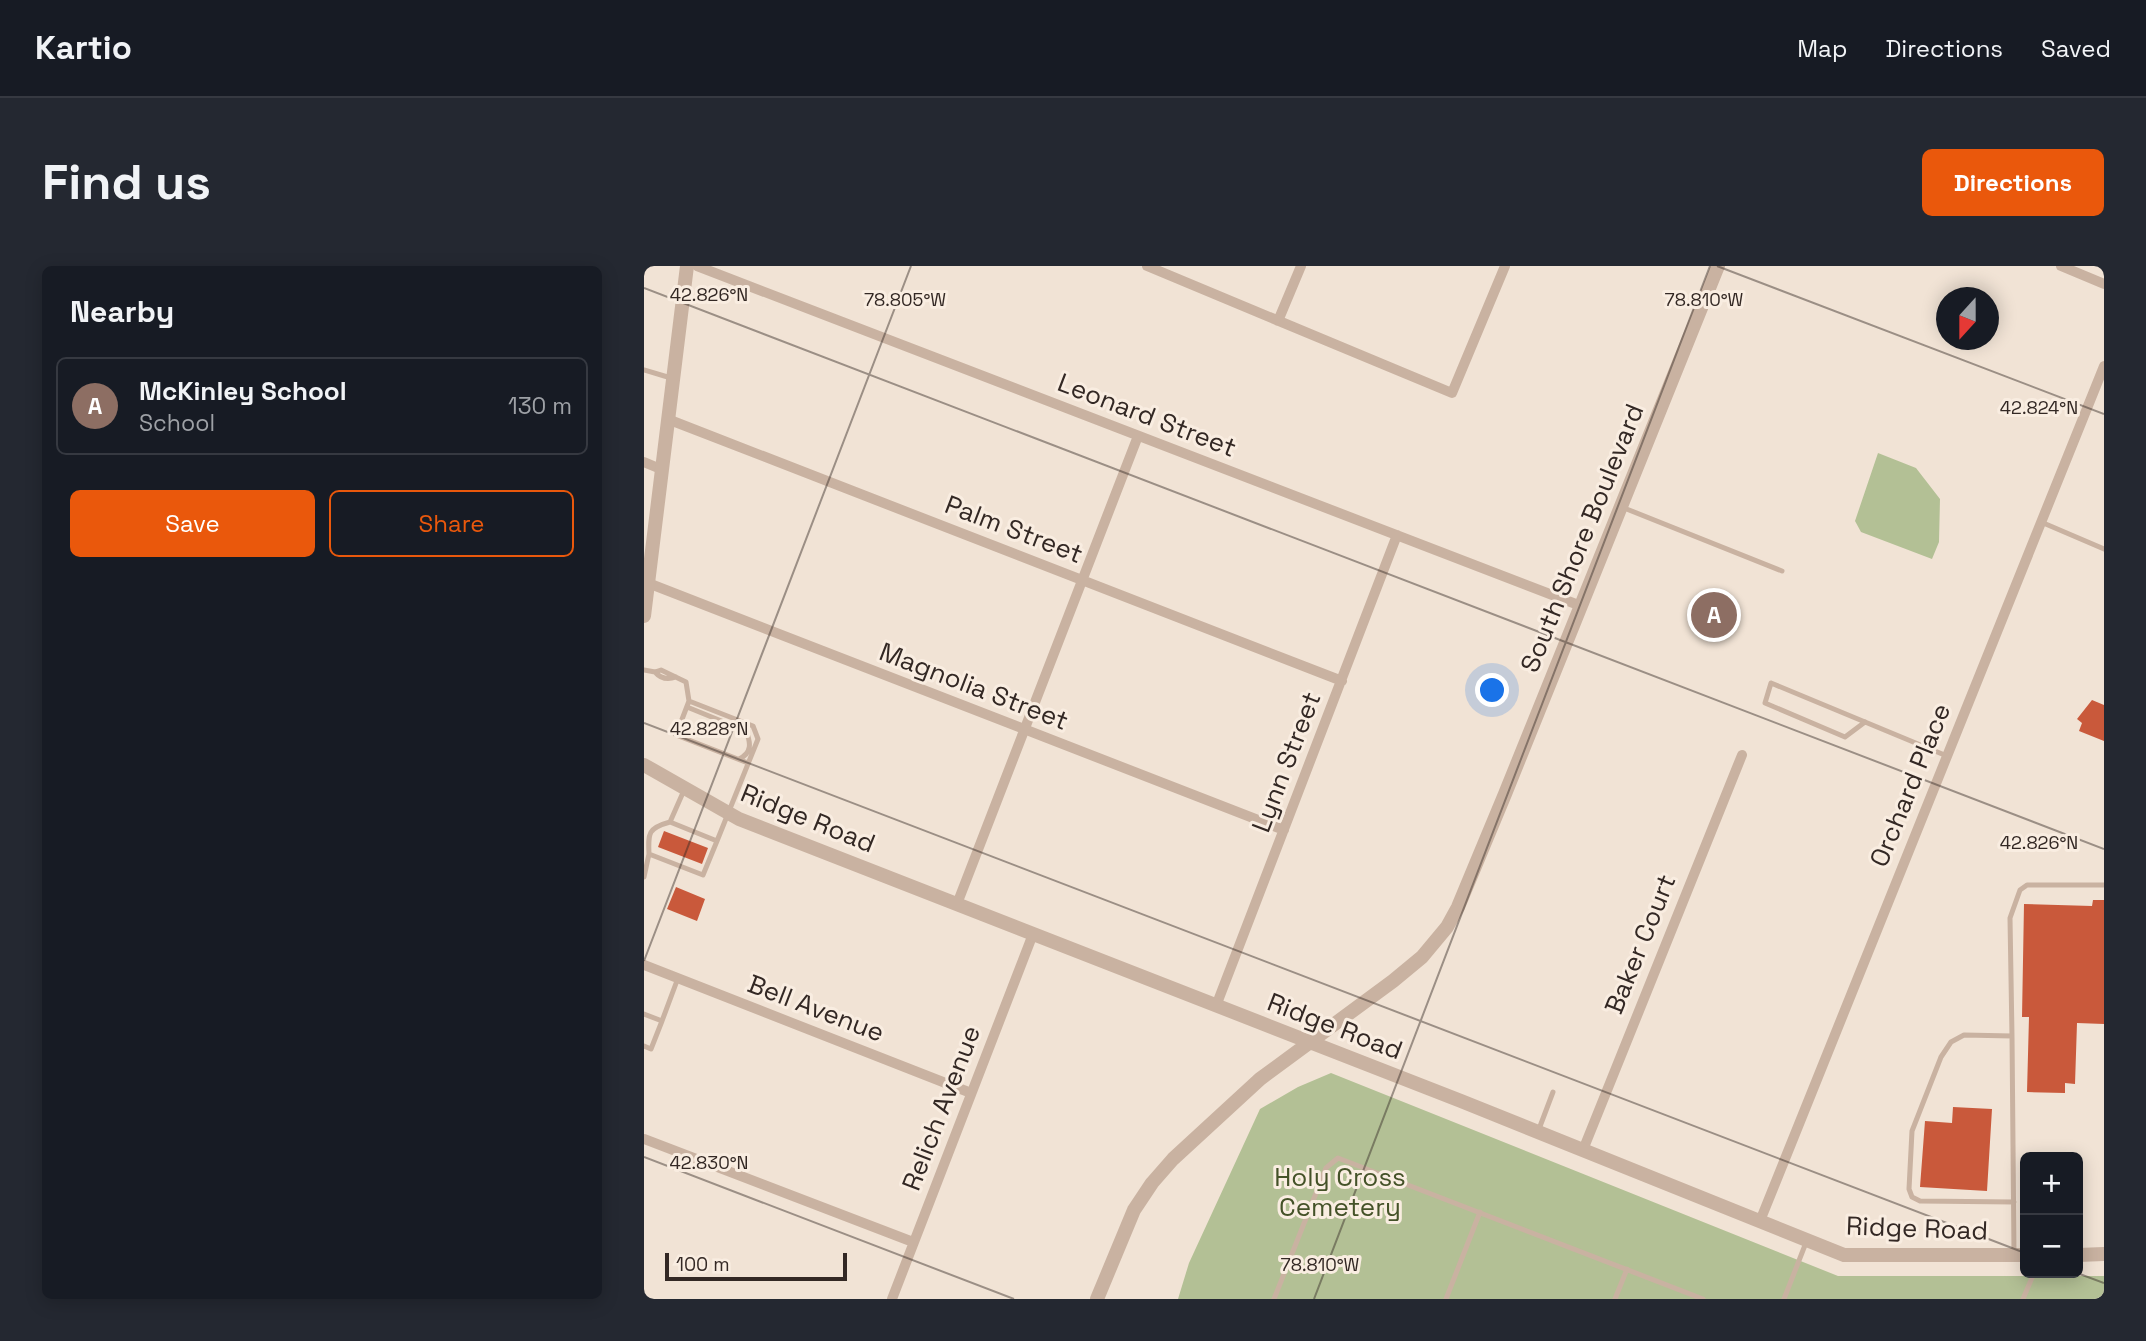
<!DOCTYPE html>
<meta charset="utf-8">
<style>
body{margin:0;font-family:"Space Grotesk",sans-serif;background:#242831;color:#f1f3f6}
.controls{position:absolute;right:21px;bottom:21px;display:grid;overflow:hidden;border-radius:10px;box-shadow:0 4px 18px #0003}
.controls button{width:63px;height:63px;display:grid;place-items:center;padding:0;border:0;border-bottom:2px solid #363941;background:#171b24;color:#f1f3f6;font:35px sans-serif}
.compass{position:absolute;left:1292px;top:21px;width:63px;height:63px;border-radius:50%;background:#171b24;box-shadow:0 4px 18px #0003;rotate:201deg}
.scale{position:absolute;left:21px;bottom:18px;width:182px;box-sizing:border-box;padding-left:7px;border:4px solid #332824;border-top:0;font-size:19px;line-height:24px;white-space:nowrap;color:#332824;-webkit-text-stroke:5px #f9ede1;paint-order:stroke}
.you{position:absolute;left:849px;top:425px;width:24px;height:24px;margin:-18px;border:5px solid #fff;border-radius:50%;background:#1a73e8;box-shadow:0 0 0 10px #1a73e833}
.badge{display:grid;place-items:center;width:46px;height:46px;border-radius:50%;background:#ea580c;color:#fff;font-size:23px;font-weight:700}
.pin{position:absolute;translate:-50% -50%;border:4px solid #fff;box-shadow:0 2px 7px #0006}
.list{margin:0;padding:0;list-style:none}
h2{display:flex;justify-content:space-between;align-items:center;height:91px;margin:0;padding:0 28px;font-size:30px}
h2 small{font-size:23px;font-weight:400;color:#9ea1a6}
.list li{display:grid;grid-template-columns:46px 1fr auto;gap:21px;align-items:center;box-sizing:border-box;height:98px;margin:0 14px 14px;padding:0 14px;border:2px solid #363941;border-radius:10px}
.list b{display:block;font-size:26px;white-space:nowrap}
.list p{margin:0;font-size:23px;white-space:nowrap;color:#9ea1a6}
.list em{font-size:23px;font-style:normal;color:#9ea1a6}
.actions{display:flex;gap:14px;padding:21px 28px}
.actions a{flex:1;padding:16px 0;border:2px solid #ea580c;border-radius:10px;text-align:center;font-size:24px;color:#ea580c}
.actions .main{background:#ea580c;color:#fff}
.map{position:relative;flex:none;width:1460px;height:1033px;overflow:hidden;border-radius:10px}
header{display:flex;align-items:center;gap:42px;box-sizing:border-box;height:98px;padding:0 35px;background:#171b24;border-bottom:2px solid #363941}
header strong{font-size:33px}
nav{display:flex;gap:38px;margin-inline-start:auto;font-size:24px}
.intro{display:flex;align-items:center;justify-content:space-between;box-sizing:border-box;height:168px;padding:0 42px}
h1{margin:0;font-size:49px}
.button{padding:18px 32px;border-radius:10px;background:#ea580c;color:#fff;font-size:24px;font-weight:700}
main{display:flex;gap:42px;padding:0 42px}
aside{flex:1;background:#171b24;border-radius:10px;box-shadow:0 4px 18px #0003}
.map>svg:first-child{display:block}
</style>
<header>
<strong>Kartio</strong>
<nav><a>Map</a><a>Directions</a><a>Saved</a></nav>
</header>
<div class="intro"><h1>Find us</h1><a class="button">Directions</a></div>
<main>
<aside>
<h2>Nearby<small></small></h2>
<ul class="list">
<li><span class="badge" style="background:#8d6e63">A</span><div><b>McKinley School</b><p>School</p></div><em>130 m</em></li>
</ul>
<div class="actions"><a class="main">Save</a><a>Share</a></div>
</aside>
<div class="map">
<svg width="1460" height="1033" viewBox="0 0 1460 1033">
<rect width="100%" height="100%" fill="#f1e3d5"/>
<path fill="#b3c095" d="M1234,187L1272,202L1296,233L1295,276L1288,293L1217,266L1211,255Z
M687,807L1194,1010H1460V1033H534L545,997L616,843L654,821Z"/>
<path fill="#c9593b" d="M1448,434L1460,439V475L1435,465L1438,457L1433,453Z
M20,565L64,582L58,598L14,581Z
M32,621L61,633L53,655L23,643Z
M1449,634H1460V758L1433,757L1431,818L1421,817V827L1383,826L1385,751H1378L1380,638L1448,640Z
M1309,841L1348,843L1343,925L1276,921L1281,855L1308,857Z"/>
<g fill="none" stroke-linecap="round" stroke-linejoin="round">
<path stroke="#c9b2a1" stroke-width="5" d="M0,104L27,112
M980,242L1138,305
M1397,256L1460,283
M0,404L11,406L17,404L42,416L45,435L32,469L104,497
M11,406C17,413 24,414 32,411
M43,441L102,465C107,477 108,487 95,493
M1221,456L1201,471L1121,437L1127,417L1303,490
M41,522L26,556L73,575L114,473L109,460L45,435
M26,556C4,562 4,567 5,588L59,609L73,575
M0,611L5,588
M0,748L18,755L34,712
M1368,770L1366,652L1376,624L1383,619H1460
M0,780L7,783L18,755
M895,863L909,826
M1370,936L1276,935L1268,931L1265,923L1268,865L1297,791L1307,776L1320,769L1368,770L1370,987
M630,1033L682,902L694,892L1059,1033
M802,1033L836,946
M971,1033L983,1003
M1140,1033L1163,974
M1379,1033L1390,1007"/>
<path stroke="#c9b2a1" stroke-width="10" d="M53,0L937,340
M503,0L808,127L861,0
M1417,0L1460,18
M634,55L657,0
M26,154L698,415
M0,196L19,204
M4,317L640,564
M313,638L494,170
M0,699L327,827
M572,740L753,269
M0,873L269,976
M939,884L1098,489
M1116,955L1460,100
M248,1033L389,668"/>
<path stroke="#c9b2a1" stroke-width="14" d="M0,350L43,0
M0,499L95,553L817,835L1200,989H1381
M1434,989L1460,988
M453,1033L490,944L508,917L529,893L616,813L749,715L778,691L803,661L814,641L861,528L1074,0"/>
</g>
<path fill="none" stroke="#332824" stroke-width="2" stroke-opacity="0.45" d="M1073,0L1460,148M0,22L1460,583M0,457L1381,987M0,695L267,0M0,891L370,1033M1433,1007L1460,1017M670,1033L1066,0"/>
<g text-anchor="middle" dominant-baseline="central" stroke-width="6" stroke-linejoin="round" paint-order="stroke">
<g font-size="26" fill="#332824" stroke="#f9ede1">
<text transform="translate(503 149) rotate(21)">Leonard Street</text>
<text transform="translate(370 263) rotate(21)">Palm Street</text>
<text transform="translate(938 272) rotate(-68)">South Shore Boulevard</text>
<text transform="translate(330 420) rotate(21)">Magnolia Street</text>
<text transform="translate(642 496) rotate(-69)">Lynn Street</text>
<text transform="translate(1266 519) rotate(-68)">Orchard Place</text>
<text transform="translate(164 552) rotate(22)">Ridge Road</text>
<text transform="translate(996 678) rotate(-68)">Baker Court</text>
<text transform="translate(172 742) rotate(21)">Bell Avenue</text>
<text transform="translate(691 760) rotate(21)">Ridge Road</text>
<text transform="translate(297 842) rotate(-69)">Relich Avenue</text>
<text transform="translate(1273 962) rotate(2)">Ridge Road</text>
</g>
<g font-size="26" fill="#445228" stroke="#f9ede1">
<text x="696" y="911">Holy Cross<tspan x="696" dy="30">Cemetery</tspan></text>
</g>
</g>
<g font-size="18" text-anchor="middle" fill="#332824" stroke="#f9ede1" stroke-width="6" stroke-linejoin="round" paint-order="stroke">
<text x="65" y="35">42.826°N</text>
<text x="261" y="40">78.805°W</text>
<text x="1060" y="40">78.810°W</text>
<text x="1395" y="148">42.824°N</text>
<text x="65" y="469">42.828°N</text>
<text x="1395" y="583">42.826°N</text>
<text x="65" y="903">42.830°N</text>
<text x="676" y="1005">78.810°W</text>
</g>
</svg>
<div class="controls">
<button>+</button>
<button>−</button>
</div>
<svg class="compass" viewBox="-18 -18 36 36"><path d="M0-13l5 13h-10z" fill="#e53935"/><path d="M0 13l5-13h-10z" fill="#9ea1a6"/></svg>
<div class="scale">100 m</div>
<div class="you"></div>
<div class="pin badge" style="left:1070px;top:349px;background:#8d6e63">A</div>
</div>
</main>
